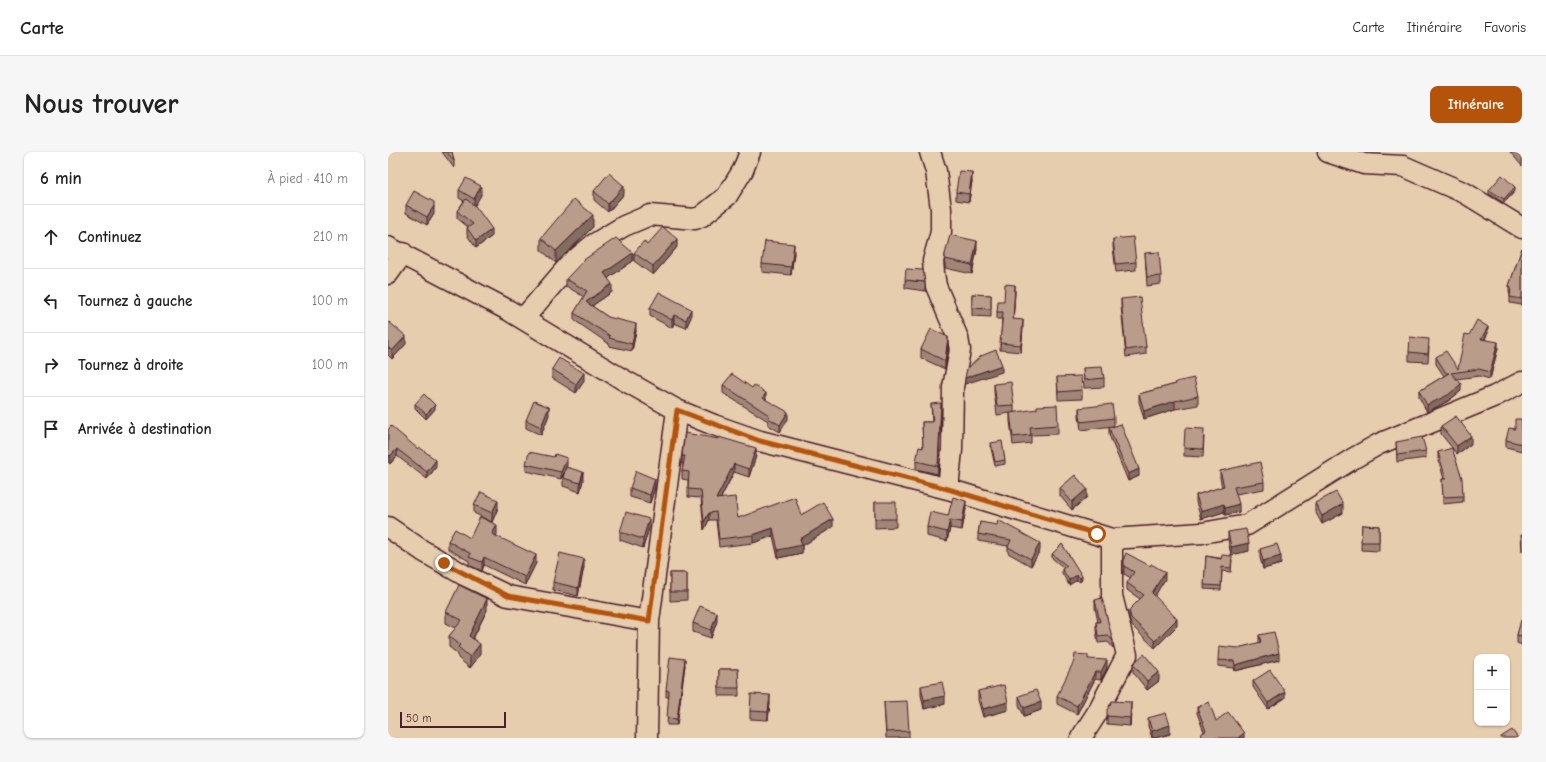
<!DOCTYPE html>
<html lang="fr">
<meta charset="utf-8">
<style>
body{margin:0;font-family:"Comic Neue",sans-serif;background:#f6f6f6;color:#222}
.controls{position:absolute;right:12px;bottom:12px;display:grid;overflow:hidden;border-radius:8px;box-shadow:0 1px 3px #0004}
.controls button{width:36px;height:36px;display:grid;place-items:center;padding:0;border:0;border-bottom:1px solid #e0e0e0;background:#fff;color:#222;font:20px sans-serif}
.scale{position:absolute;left:12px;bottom:10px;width:106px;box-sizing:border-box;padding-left:4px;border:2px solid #4a1f2b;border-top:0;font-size:11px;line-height:14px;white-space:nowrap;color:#4a1f2b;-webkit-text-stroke:3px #e6cdae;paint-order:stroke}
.stop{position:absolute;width:12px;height:12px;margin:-9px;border:3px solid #b45309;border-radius:50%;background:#fff}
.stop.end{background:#b45309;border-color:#fff;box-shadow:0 1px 4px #0008}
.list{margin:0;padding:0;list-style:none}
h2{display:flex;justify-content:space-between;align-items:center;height:52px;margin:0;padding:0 16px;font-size:17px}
h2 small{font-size:13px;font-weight:400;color:#767676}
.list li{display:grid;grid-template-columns:26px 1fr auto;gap:12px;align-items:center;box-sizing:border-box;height:64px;padding:0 16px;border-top:1px solid #e0e0e0}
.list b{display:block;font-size:15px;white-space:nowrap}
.list em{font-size:13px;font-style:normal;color:#767676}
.icon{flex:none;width:22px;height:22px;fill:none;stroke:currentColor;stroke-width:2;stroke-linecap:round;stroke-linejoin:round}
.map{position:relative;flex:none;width:1134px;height:586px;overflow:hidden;border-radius:8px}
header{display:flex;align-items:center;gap:24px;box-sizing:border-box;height:56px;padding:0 20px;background:#fff;border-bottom:1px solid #e0e0e0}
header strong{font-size:19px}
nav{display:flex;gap:22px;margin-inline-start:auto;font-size:14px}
.intro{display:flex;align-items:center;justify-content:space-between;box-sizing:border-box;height:96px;padding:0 24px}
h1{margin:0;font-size:28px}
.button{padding:10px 18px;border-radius:8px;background:#b45309;color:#fff;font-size:14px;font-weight:700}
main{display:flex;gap:24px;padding:0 24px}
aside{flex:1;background:#fff;border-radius:8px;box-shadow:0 1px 3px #0004}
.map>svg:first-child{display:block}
</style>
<header>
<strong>Carte</strong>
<nav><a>Carte</a><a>Itinéraire</a><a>Favoris</a></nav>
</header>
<div class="intro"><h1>Nous trouver</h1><a class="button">Itinéraire</a></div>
<main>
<aside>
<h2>6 min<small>À pied · 410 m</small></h2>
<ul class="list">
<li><svg class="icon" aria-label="ahead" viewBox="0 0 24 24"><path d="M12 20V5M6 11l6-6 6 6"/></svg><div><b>Continuez</b></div><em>210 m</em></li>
<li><svg class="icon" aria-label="left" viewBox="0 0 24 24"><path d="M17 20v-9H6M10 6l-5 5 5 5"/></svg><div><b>Tournez à gauche</b></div><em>100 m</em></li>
<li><svg class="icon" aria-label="right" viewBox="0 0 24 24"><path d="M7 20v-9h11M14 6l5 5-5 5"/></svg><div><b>Tournez à droite</b></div><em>100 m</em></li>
<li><svg class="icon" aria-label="arrive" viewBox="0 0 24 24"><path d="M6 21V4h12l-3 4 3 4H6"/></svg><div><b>Arrivée à destination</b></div></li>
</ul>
</aside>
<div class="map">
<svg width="1134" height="586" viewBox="0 0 1134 586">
<rect width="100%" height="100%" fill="#e6cdae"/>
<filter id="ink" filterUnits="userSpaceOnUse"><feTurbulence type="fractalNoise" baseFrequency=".025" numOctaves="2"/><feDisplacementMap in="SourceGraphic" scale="8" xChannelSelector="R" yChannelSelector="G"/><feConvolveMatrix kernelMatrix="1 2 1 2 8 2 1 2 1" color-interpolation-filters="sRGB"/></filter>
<g filter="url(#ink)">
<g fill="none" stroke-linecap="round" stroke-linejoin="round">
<defs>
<path id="minor" d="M542,0L548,19L553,57V80L545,109L546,121L548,134L570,186L572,198L565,235L564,298L560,337
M940,0L976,12L1015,14L1077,41L1134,76
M0,95L120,158L234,227L289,258L326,273L372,289L560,337L724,387L814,381L859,373L966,306L991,292L1107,244L1134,230
M0,122L15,101
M135,167L182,112L206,92L236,74L262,63L307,67L314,64L339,44L355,18L362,0
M0,375L35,399L76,423L120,444L261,469
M259,586L261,469L289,258
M693,586L709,561L739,503L724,444V387"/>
</defs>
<use href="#minor" stroke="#4a1f2b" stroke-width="23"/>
<use href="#minor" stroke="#e6cdae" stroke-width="20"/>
</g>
<path fill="#a08677" stroke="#4a1f2b" d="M54,0H64L66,9V16Z
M1122,0H1134V14Z
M584,29L581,50L568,48V40Z
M71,38L93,43L86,54L104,84L88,96L79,83V76L80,75L69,66V59L76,49L71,46Z
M1101,38L1127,39L1116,51L1101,42Z
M206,39L236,42L220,60L206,48Z
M18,53L46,62L39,73L18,61Z
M205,75L168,111L153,98V86Z
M725,87L748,110V118L728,120L725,95Z
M259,93L289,95L265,123L246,109V101Z
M1134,96V153L1122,151V142L1121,141V134Z
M589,97L584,122L557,116V102Z
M406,101L403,123L374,120V112Z
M757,101L773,124V132L759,134Z
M245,109L220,126L224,140L204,154L220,165L248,179L244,199L221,194V192L186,168V161L196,145L178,134V127Z
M517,128L537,130V139L517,136Z
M627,140L625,167L635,175L633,200L612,198L614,167H609V160L616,149Z
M584,142L603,143V165L584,164Z
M733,147L758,195V202L738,205L733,154Z
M262,156L303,165L298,176L286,171L284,176L262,164Z
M0,171L18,192L4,207L0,203Z
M1100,181L1097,187L1110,196L1102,227L1091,224L1068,227L1073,239L1060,249L1039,260L1031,245V239L1056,224L1048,212V205L1070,217L1081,183Z
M560,193L557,217L533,206V197Z
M1041,195L1040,210L1021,209V200Z
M695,216L716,226V235L696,236Z
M164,217L196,229L188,241L164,226Z
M669,225L694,238V247L670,248Z
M788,230L810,244V253L787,257L756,267L751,250V242L788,232Z
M606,232L626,253V260L670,273V282L643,283V291L625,293L622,269V261L609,263L606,240Z
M335,233L378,248L400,267L392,280L380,273V269L335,241Z
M27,252L47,257L38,267L27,256Z
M543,252L553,259L550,322L528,317V309L535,296L534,270H544Z
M691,256L726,266V274L751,324L740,329L721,283V276L725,274L693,278L691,264Z
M161,263L153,283L138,276V268Z
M1134,267V299L1118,295V288L1127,277Z
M1053,274L1083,292L1069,302L1053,282Z
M0,278L30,297L48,315L39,327L9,304L2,312L0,310Z
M816,285L815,305L796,304V296Z
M1008,290L1038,299V306L1009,310Z
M603,291L617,308V312L607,314L603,296Z
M1050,300L1075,344V350L1055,352L1054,327H1056L1050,307Z
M294,304H368L361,325L346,320L333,346L350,366L413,363L445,375L414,394V401L390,406L385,384L365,391L331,395L328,368H321L316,378L313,346L300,345V328L294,327V319L295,312H294Z
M138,312L179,313L178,315L195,328L192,340L175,334V326L178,317L173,327L138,319Z
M832,319L876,330V337L848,342L851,360L837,363L836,360L813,367L808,350V343L834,335L832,326Z
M267,335L262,351L242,345V336Z
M672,336L699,345L684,358L672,344Z
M487,350L508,367V375L487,376Z
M927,351L955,361L934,372L927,359Z
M86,353L110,356L104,370L86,361Z
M578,357L574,378L562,376L559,389L539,384V375L560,364Z
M592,370L652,398L643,414L620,401V394L590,389V382Z
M974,373L991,374V399L973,398Z
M261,376L255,396L232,388V380Z
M840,380L861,399L843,403L840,388Z
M109,382L108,384L148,411L137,433L96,413L94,419L81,413V409L60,397V389Z
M674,392L694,428L692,430L689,428L681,433L674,421V417L676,416L664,406V402Z
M872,397L893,412L875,417L872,406Z
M818,404L844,408L843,420L834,419L833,438L816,437Z
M736,406L777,427L766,444L789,474L767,496L743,473L741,465V458L752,447L739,438V431L743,426L736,422Z
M196,415L190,444L165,438V430Z
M282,421H299V448L282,449Z
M707,448L725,489V496L720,490L710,491L708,478V470H710L707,456Z
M99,458L85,487L92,503L82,516L70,506V502L61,495V484L68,476L58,471V460Z
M1134,468V493L1129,491V483Z
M329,469L323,486L305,480V471Z
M871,483L891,508L847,519L846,516L830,514V508L850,496L871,491Z
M700,507L719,516L713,528L707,527L689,562L669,552V544Z
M745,512L771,529L759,538L745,520Z
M297,513L289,573H279L281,545H278V538Z
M331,517H350L351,544H331Z
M865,529L897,546L880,557L865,535Z
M533,534L557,552L536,557L533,543Z
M590,539L620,558L595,565L590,548Z
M631,544L653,558L636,564L631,553Z
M496,550L521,579V586H498Z
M382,551L380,568L362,567V559Z
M809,555L828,569L856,586L816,580L809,561Z
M743,558L742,574L719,572V564Z
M760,566L782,582L767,586H764L760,574Z"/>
<path fill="#826d61" stroke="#4a1f2b" d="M584,20V29L581,50V42Z
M93,34V43L86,55V47Z
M236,34V42L220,60V52Z
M1127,35V39L1116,51V47Z
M46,54V62L39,73V65Z
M205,63V75L168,111V99Z
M104,77V84L88,96V89Z
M289,87V95L265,123V114Z
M589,89V97L584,122V113Z
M406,92V101L403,123V115Z
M245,101V109L216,129V121Z
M224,132V140L198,158V150Z
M627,133V140L625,174V167Z
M303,157V165L298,176V168Z
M286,163V171L284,176V168Z
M635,168V175L633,200V193Z
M248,172V179L244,199V192Z
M1100,175V181L1093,193V187Z
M18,184V192L4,207V199Z
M560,185V193L557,217V209Z
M1110,190V196L1102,227V220Z
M614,213V220L577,232V226Z
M196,221V229L188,241V232Z
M1073,232V239L1060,249L1039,260V253Z
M378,241V248L375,246Z
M787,249V257L756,267V259Z
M553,251V259L550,322V314Z
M47,253V257L38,267V262Z
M161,255V263L153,283V275Z
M400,260V267L392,280V273Z
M1083,284V292L1069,302V294Z
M368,296V304L361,325V317Z
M9,297V304L2,312V304Z
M179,306V313L173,327V320Z
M48,308V315L39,327V320Z
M346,312V320L328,355V347Z
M751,317V324L740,329V322Z
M195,320V328L192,340V331Z
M267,327V335L262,351V343Z
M699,337V345L684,358V350Z
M110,348V356L104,370V361Z
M578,349V357L574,378V370Z
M836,352V360L813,367V359Z
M851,352V360L837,363V356Z
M955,352V361L934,372V364Z
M321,361V368L316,378V370Z
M261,367V376L255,396V387Z
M445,367V375L414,394V401L390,406V398L412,387Z
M562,368V376L559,389V380Z
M109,373V382L104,390V382Z
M385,376V384L365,391V383Z
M652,391V398L643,414V407Z
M861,391V399L843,403V395Z
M148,403V411L137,433V425Z
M893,404V412L875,417V409Z
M96,405V413L94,419V410Z
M196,407V415L190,444V436Z
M777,420V427L764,449V441Z
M689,423V428L681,433V428Z
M694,424V428L692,430V426Z
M99,447V458L81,494V484Z
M329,461V469L323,486V478Z
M789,467V474L767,496V489Z
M92,492V503L82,516V505Z
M891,501V508L847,519V513Z
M297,507V513L289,573V567Z
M719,508V516L713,528V520Z
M707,520V527L689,562V554Z
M771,520V529L759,538V529Z
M897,540V546L880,557V551Z
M382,543V551L380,568V560Z
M557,544V552L536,557V548Z
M620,550V558L595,565V557Z
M653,550V558L636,564V556Z
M743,550V558L742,574V566Z
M782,573V582L767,586H764V579Z
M856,581V586H850Z"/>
<path fill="#ba9c8a" stroke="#4a1f2b" d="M59,0H64L66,9Z
M1129,0H1134V6Z
M571,19L584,20L581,42L568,40Z
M221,21L236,34L220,52L206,39Z
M1114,23L1127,35L1116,47L1101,38Z
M78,26L93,34L86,47L71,38Z
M26,39L46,50V54L39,65L18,53Z
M78,47L88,55L104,77L88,89L79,76L85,72L69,59Z
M186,47L205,63L168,99L153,86Z
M275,75L289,87L265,114L246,101L256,89L259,93Z
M562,83L589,89L584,113L557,107V102Z
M745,85L748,110L728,112L725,87Z
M228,86L245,101L216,121L224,132L198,150L220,165L248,172L244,192L221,186L222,184L186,161L199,139L178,127L197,107Z
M377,89L406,92L403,115L374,112Z
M1134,96V147L1122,145L1123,135L1121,134Z
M771,100L773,124L759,125L757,101Z
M518,117L535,118L537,130L517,128Z
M617,132L627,133L625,167L635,168L633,193L612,191L615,160H609L610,149H616Z
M271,140L303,157L298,168L286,163L284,168L262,156Z
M584,142L603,143V157L584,156Z
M752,145L758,195L738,198L733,147Z
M1089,168L1100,175L1093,187L1110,190L1102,220L1091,217L1063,221L1073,232L1060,243L1039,253L1031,239L1061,221H1058L1048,205L1058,199L1070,217L1077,182L1081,183Z
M1,170L18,184L4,199L0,195V171Z
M543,177L560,185L557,209L533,197Z
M1022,185L1041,187L1040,202L1021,200Z
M608,198L614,213L577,226L579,217L593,204Z
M171,206L196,221L188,232L164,217Z
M714,215L716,226L696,228L695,216Z
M344,222L364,236L366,233L378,241L375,246L400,260L392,273L380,266L381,263L335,233Z
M693,224L694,238L670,240L669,225Z
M806,226L810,244L787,249L756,259L751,242L788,232V230Z
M623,230L626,253L609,254L606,232Z
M36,242L47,253L38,262L27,252Z
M146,249L161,255L153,275L138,268Z
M553,251L550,314L528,309L531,295L535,296L534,270H545L543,252Z
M724,252L726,266L693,270L691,256Z
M669,253L670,273L642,275L643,283L625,285L622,261L649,257V254Z
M1068,264L1083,284L1069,294L1053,274Z
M1127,267H1134V292L1118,288L1121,276L1127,277Z
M733,272L751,317L740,322L721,276Z
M3,274L30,297L31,295L48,308L39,320L9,297L2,304L0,302V278Z
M797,276L816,277L815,297L796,296Z
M297,281L331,287V285L368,296L361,317L346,312L328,347L347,345L350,366L407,345L413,363L435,350L445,367L412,387L414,393L390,398L385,376L365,383L331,387L328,360L321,361L316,370L313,338L300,337L301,320L294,319L297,304H294Z
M1034,285L1038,299L1009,303L1008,290Z
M614,289L617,308L607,310L603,291Z
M1064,296L1074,326L1075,344L1055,345L1054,327H1058L1050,300Z
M141,300L166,305L167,302L179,306L173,320L138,312Z
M872,310L876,330L846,335L851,352L837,356L836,352L813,359L808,343L836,334L832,319Z
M178,315L195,320L192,331L175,326Z
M248,319L267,327L262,343L242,336Z
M687,323L699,337L684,350L672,336Z
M93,340L110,348L104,361L86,353Z
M948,340L955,352L934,364L927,351Z
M565,345L578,349L574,370L562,368L559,380L539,375L542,360L560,364Z
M487,350H508V367H487Z
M238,360L261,367L255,387L232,380Z
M92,365L109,373L104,382L148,403L137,425L96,405L94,410L86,407L81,405L83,402L60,389L67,377L82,386Z
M610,368L652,391L643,407L620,395L623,388L590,382L592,370L609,373Z
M974,373L991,374V390H973Z
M858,377L861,391L843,395L840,380Z
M1133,383H1134V400Z
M674,392L694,424L692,426L689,423L681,428L674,417L679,414L664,402Z
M889,392L893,404L875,409L872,397Z
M172,401L196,407L190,436L165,430Z
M738,401L762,414L763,412L777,420L764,441L789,467L767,489L743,466L741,458L756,443L739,431L746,420L736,414V406Z
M834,403L844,404L843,416L834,415L833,434L816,433L818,404L833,407Z
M282,421H299V440H282Z
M71,433L99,447L81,484L92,492L82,505L70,495L72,493L61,484L74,468L58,460Z
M714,446L725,489L720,483L710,484L708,470H712L707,448Z
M312,454L329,461L323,478L305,471Z
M1133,468H1134V484L1129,483Z
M886,480L891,501L847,513L846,509L830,508L831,494L850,496L873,490L871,483Z
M687,502L700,503V507L719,508L713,520H707L689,554L669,544L686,509Z
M756,502L771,520L759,529L745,512Z
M282,505L297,507L289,567L279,566L281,539L278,538Z
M331,517H350L351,536H331Z
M882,518L897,540L880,551L865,529Z
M554,530L557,544L536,548L533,534Z
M616,533L620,550L595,557L590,539Z
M648,538L653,550L636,556L631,544Z
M363,542L382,543L380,560L362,559Z
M519,549L521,579L498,580L496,550Z
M724,549L743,550L742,566L719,564V558Z
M821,550L828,569L840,560L856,581L850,586H813L814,581L818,579L809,555Z
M778,561L782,573L764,579L760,566Z
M1124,578L1130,586H1113V585Z"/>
</g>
<g fill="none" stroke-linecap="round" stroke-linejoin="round" filter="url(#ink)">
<path stroke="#b45309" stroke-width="5" d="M56,411L120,444L261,469L289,258L372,289L560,337L709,382"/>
</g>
</svg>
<div class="controls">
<button>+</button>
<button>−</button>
</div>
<div class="scale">50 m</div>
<div class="stop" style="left:709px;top:382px"></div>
<div class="stop end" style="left:56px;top:411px"></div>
</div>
</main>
